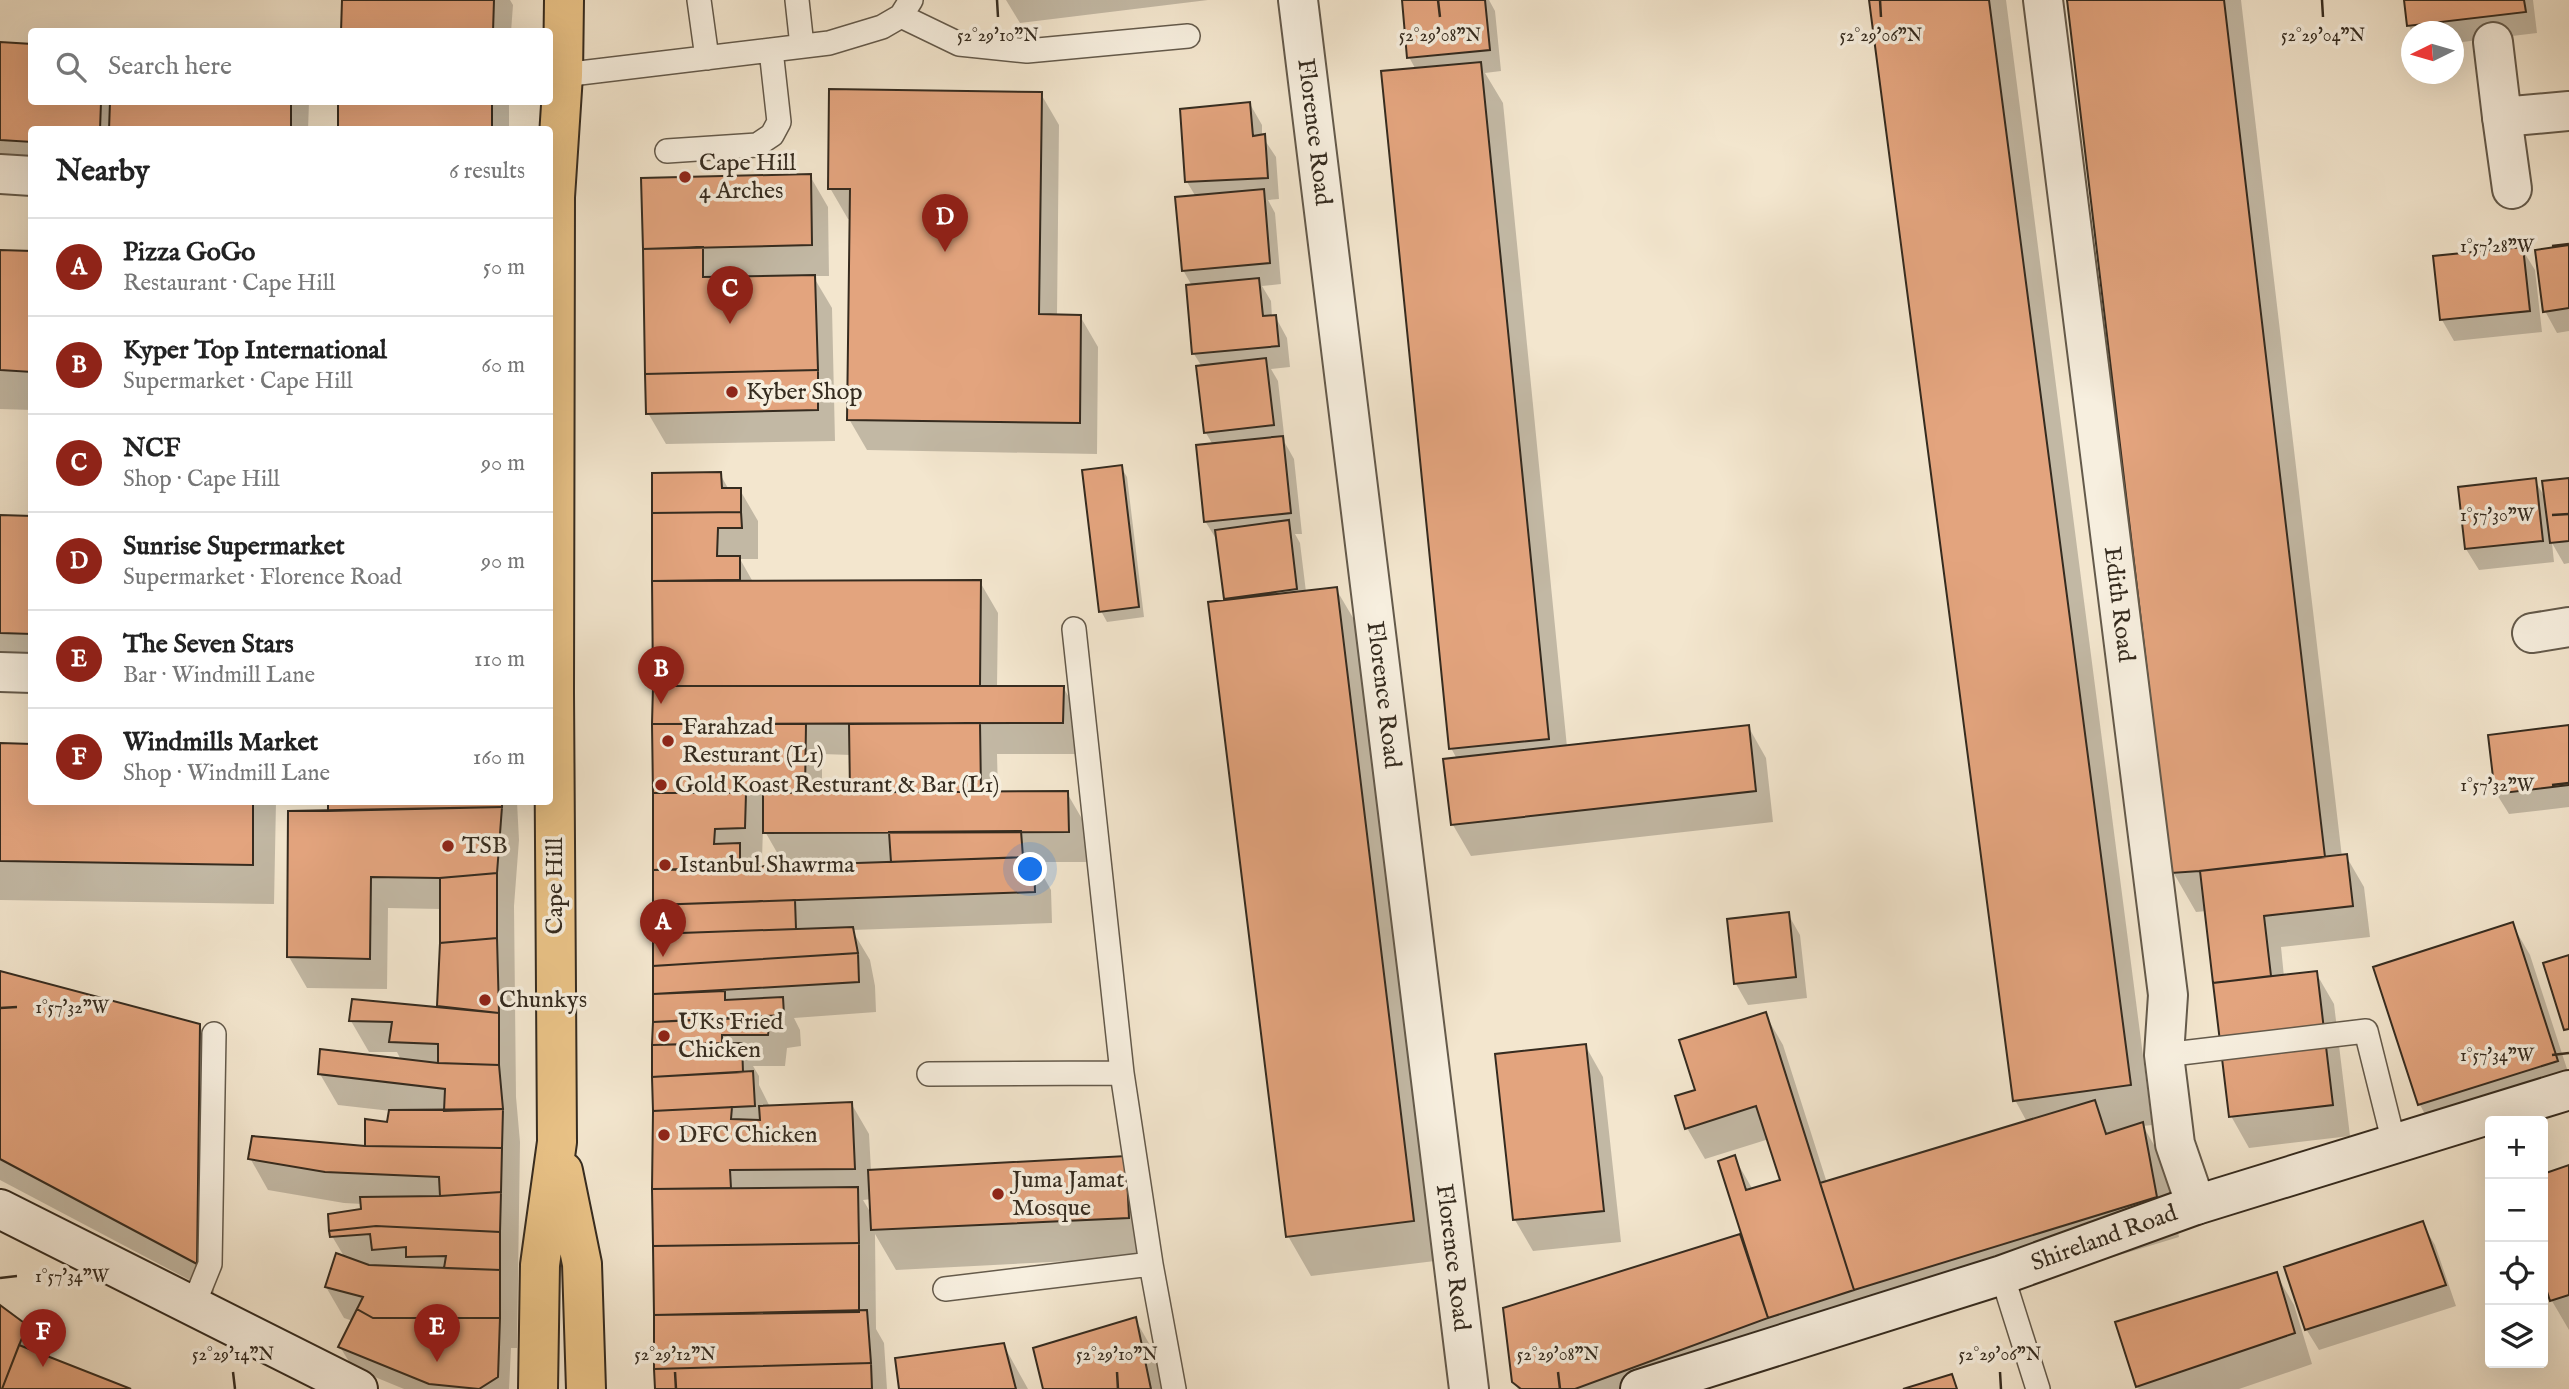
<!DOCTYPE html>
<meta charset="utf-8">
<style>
body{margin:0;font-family:"IM FELL English",serif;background:#f2f2f2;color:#222}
.controls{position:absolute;right:21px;bottom:21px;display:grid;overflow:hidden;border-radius:7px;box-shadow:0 7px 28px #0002}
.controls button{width:63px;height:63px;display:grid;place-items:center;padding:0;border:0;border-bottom:2px solid #e0e0e0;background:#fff;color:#222;font:35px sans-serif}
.compass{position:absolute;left:2401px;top:21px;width:63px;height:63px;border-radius:50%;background:#fff;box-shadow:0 7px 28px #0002;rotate:265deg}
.you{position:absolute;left:1031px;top:870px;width:24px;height:24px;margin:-18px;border:5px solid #fff;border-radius:50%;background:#1a73e8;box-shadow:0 0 0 10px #1a73e833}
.badge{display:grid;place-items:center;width:46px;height:46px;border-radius:50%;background:#8f2418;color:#fff;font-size:23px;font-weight:700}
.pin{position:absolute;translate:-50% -58px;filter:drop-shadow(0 2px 4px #0008)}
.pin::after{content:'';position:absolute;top:37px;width:24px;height:21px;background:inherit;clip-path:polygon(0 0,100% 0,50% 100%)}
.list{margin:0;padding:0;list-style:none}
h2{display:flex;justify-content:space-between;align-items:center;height:91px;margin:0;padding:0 28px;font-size:30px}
h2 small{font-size:23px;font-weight:400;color:#767676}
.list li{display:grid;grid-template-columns:46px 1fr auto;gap:21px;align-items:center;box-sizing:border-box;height:98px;padding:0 28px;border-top:2px solid #e0e0e0}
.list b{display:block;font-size:26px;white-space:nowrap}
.list p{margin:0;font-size:23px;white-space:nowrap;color:#767676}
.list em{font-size:23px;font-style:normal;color:#767676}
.icon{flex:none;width:38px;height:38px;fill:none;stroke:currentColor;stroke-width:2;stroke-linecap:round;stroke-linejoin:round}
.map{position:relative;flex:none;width:2569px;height:1389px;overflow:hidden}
.search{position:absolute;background:#fff;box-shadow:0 7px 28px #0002;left:28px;top:28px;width:525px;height:77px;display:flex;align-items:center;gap:18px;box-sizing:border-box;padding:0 24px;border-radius:7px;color:#767676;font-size:26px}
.panel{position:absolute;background:#fff;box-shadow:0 7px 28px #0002;left:28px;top:126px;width:525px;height:679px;border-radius:7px}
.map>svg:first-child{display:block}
</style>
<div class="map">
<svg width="2569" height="1389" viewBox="0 0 2569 1389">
<rect width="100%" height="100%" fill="#f3e6ce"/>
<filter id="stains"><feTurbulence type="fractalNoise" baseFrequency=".00286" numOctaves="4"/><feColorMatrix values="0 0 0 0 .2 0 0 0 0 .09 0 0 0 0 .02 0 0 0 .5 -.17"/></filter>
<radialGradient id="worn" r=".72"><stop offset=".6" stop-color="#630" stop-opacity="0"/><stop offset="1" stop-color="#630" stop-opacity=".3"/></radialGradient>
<path fill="#0003" fill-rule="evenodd" d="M344,0H510L513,5L511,32H342Z
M1006,0H1208L1020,23Z
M1404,0H1489L1495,11L1501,71L1485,73L1503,103L1567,747L1748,726L1766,758L1773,822L1471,856L1453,825L1445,761L1457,759L1451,748L1416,70L1409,57Z
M1871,0H2006L2152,1125L2143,1126L2165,1164L2179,1237L1676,1389H1518L1514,1382L1505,1309L1743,1235L1734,1157L1753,1190L1782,1181L1769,1139L1705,1159L1687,1128L1677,1097L1698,1091L1765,1014L1783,1045L1827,1183L2027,1122L2015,1100Z
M2069,0H2241L2342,857L2346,856L2364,887L2370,937L2281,947L2284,977L2316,973L2334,1004L2350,1136L2249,1148L2231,1116L2207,911L2196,912L2173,872Z
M2405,0H2533L2537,33L2454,43V32H2412L2409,26Z
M0,44L32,102H309L308,130H32V180L0,178Z
M1041,94L1059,125L1057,316H1080L1098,347L1097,454L867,450L849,419L852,220L848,219L830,188Z
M340,102H509V130H339Z
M1250,104L1262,125V136L1276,157L1279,199L1268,200L1275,213L1281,284L1262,286L1271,301L1272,317L1275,316L1287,338L1290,367L1271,369L1278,381L1285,443L1294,459L1302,534H1295L1300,543L1306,592L1336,589L1359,628L1435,1261L1311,1276L1288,1236L1228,602L1218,542L1205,521L1213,445L1206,433L1198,368L1202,367L1194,354L1188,286H1192L1183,270L1196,197L1187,182Z
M810,176L828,207L829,276H813L832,308L835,441L666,444L648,413L643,180Z
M2569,247V331L2557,333L2545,311Z
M2522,249L2535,270L2542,332L2454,341L2442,320L2435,258Z
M0,251L32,253V410L0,409Z
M1121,467L1127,477L1144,617L1107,622L1101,611Z
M653,474H720L729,490H740L758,521V559H740L753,582H980L998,613L997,687H1063L1081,718L1080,754H997L998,793H1067L1085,824L1086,862H1038V867L1051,890L1052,923L852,930L870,960L875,986L876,1012L794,1018L800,1030L801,1046L787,1048L785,1066H753L759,1076V1085L770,1107L851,1103L869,1134L871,1171L1125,1158L1150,1257L896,1270L875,1234L876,1329L884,1343L887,1389H657ZM822,754L851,755V794H822ZM763,828L783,863H840V866L754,870L747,859H762ZM872,1199V1215L863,1200Z
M2535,480L2546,500L2569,480V563L2564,564L2552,543L2554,562L2479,570L2466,549Z
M0,517H32V673L0,672Z
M2569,727V807L2509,814L2496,793Z
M0,745L32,802H276L274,904L0,900Z
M330,802H517L519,840L514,906L516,1097L520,1142L517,1348H511L509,1389H404L353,1368L340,1347L353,1321L344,1318L326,1287L345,1258L332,1236L363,1211V1204L344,1203L268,1190L250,1158L366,1148L389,1124L391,1111L338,1105L320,1074L401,1060L397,1052H369L351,1021L439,1008L441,909L388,908L387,989L307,988L289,957L330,813Z
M1788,914L1800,935L1807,998L1748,1005L1736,984Z
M2512,924L2530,955L2569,1075L2437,1136L2420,1105L2375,968Z
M0,973L199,1025L217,1057L214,1293L0,1180Z
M1585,1045L1603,1077L1621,1242L1533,1251L1515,1220Z
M2569,1167V1330L2552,1301L2543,1273V1176Z
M2422,1223L2435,1245L2456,1306L2319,1350L2306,1329Z
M2276,1274L2294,1305L2312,1364L2239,1389H2139L2137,1387Z
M0,1307L26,1326L43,1356L126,1389H0Z
M1135,1319L1158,1359L1164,1389H1045Z
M1003,1344L1028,1389H901Z"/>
<path fill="#e3a47e" stroke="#352b1f" stroke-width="2" d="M342,0H494L493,32H341Z
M1402,0H1485L1490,50L1407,58Z
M1869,0H1989L2131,1085L2013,1101Z
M2067,0H2224L2325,857L2200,871L2171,873Z
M2404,0H2524L2526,12L2407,26Z
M0,42L32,44V102H101L100,130H32V142L0,140Z
M1481,62L1549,739L1449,749L1381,71Z
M829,89L1042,92L1039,314L1081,315L1080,423L847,420L850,189H828Z
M110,102H291V130H109Z
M338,102H492V130H338Z
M1250,102L1253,136L1265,134L1268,178L1185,182L1180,109Z
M811,174L812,245L643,249L641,178Z
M1264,189L1270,263L1182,271L1175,197Z
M2569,245V308L2543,312L2535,250Z
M703,247V277L815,275L818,370L645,374L643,249Z
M2523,247L2530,311L2440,320L2433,256Z
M0,250L32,251V372L0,370Z
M1259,278L1263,316L1276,315L1279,346L1192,354L1186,285Z
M1266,358L1274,425L1204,433L1196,366Z
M818,370V410L646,414L645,374Z
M1283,436L1291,513L1204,522L1196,445Z
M1122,465L1139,607L1099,612L1082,470Z
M721,472L722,488H741V512L652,513V473Z
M2536,478L2543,541L2465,549L2458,487Z
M2569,478V541L2550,543L2542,481Z
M741,512L742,528H718L717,556H740V580L652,581V513Z
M0,515L32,516V634L0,633Z
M1289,520L1297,589L1224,599L1215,530Z
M981,580L980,686H653L652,581Z
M1337,587L1414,1221L1286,1237L1208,602Z
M653,686H1064L1063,723L652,724Z
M980,723L981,792H850L849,724Z
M652,724H806L805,793H653Z
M1749,725L1756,791L1451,825L1443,759Z
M2569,725V785L2495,794L2488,735Z
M0,743L32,744V802H253V865L0,861Z
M1068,791L1069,832L763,833V793Z
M653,793H746L745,828L715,829L714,844L740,843V869L653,870Z
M328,802H502V807L328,811Z
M502,807L497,873L440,878L371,877L370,959L287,957L288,811Z
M1021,831L1023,857L891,862L889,832Z
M2347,854L2353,906L2264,916L2271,976L2213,983L2200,871Z
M1034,857L1035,892L653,905V870Z
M497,873V938L440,943V878Z
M795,900L796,929L653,934V905Z
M1789,912L1796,977L1734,984L1727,919Z
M2513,922L2558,1061L2418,1105L2373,967Z
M853,927L858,953L653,966V934Z
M497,938L499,1013L437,1006L440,943Z
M858,953L859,982L653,994V966Z
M2569,955V1029L2564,1030L2543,963Z
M0,971L200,1024L197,1264L0,1159Z
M2317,971L2333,1105L2229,1117L2213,983Z
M725,991V1000L783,997L784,1015L653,1022V994Z
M352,999L499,1013V1065L438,1063V1044L389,1042L392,1022L349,1021Z
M1766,1012L1854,1290L1768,1318L1718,1161L1735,1155L1746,1190L1780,1180L1756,1106L1685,1129L1675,1096L1695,1090L1679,1040Z
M770,1017L768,1035H722V1043L652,1045L653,1022Z
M742,1043L743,1072L652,1077V1045Z
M1586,1044L1604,1211L1513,1220L1495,1054Z
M320,1049L438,1063L499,1065L503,1109L444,1111L445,1089L318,1074Z
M753,1071L755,1106L653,1111L652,1077Z
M2095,1100L2106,1134L2143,1122L2157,1197L1854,1290L1820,1183Z
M852,1102L855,1169L730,1170L731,1188L652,1189L653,1111L732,1107L731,1119L760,1120L759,1106Z
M503,1109L502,1148L365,1146V1119L387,1122L389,1110Z
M252,1136L365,1146L502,1148L501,1192L440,1196L439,1177L325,1172L248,1159Z
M1126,1156L1129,1218L871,1230L868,1170Z
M2569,1165V1295L2550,1301L2543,1279V1174Z
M858,1187L859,1243L653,1246L652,1189Z
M501,1192L500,1232L376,1226L329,1231L328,1214L361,1209L360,1197L440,1196Z
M2423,1221L2446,1285L2305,1330L2284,1267Z
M376,1226L500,1232V1270L444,1268L446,1256L406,1257V1247L372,1250L370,1234L330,1237L329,1231Z
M1740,1234L1768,1318L1575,1389H1521L1512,1382L1503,1308Z
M859,1243V1312L654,1315L653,1246Z
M336,1253L369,1265L500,1270V1318H373L357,1309L363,1297L325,1287Z
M2277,1272L2295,1333L2136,1387L2115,1322Z
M0,1305L27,1325L2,1389H0Z
M357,1309L373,1318H500L498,1377L479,1389L429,1384L338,1347Z
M867,1310L871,1363L654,1369V1315Z
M1136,1317L1151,1389H1043L1033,1348Z
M1004,1343L1016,1389H899L895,1358Z
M19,1345L131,1389H2Z
M871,1363L872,1389H655L654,1369Z
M1952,1374L1957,1389H1903Z"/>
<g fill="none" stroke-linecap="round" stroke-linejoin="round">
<defs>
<path id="lane" d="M699,0L707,58
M797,0L802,46
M901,16L959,44L1027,51L1188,36
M563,75L829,43L882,27L901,16L911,0
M667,151L757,145L772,135L779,122L771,50
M1074,629L1122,1073
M2164,1055L2366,1031L2394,1143
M929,1074L1122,1073L1151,1264
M2002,1275L2038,1389
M945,1289L1151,1264L1174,1389
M193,1306L210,1264L214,1034"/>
<g id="street">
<path id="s1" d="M1298,0L1469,1389"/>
<path id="s2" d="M2043,0L2168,995L2164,1055L2175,1144L2196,1205"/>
<path d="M2493,42L2502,117L2569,111"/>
<path d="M2502,117L2512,189"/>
<path d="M0,174L32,176"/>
<path d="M2532,633L2569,627"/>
<path d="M0,672L32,673"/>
</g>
<g id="secondary">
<path d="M0,1209L358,1389"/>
<path id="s3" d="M1640,1389L2002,1275L2196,1205L2569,1090"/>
</g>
<path id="primary" d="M563,1171L582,1264L586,1389
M538,1389L540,1265L557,1142L554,692L555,197L563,75L564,0"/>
</defs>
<use href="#lane" stroke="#645a4b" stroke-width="26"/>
<use href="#street" stroke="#645a4b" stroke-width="42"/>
<use href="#secondary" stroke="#352b1f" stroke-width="42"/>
<use href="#primary" stroke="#352b1f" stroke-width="42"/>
<use href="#lane" stroke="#f7efdf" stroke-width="23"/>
<use href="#street" stroke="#f7efdf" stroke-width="38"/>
<use href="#secondary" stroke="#f7efdf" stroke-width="38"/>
<use href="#primary" stroke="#eac387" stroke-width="38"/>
</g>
<path fill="none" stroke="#352b1f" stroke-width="2.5" d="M997,0L998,17M1438,0L1440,17M1880,0L1881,17M2322,0L2323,17M2552,246L2569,244M2552,515L2569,514M2552,785L2569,783M0,1008L17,1007M2552,1055L2569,1053M0,1278L17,1276M233,1372L235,1389M675,1372L676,1389M1117,1372L1118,1389M1558,1372L1560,1389M2000,1372L2001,1389"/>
<g fill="#8f2418" stroke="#f7efdf" stroke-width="2.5">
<circle cx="685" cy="177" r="7"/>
<circle cx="732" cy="392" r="7"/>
<circle cx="668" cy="741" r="7"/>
<circle cx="661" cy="785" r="7"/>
<circle cx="448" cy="846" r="7"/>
<circle cx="665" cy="865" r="7"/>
<circle cx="485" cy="1000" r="7"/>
<circle cx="664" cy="1036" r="7"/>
<circle cx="664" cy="1135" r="7"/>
<circle cx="998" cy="1194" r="7"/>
</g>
<g text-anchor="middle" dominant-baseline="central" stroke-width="7" stroke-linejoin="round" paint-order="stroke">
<g font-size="24" fill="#352b1f" stroke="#f7efdf">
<text stroke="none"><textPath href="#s1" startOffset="133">Florence Road</textPath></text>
<text stroke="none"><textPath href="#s2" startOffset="609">Edith Road</textPath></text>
<text stroke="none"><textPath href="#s1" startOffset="700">Florence Road</textPath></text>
<text transform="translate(555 886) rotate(-90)">Cape Hill</text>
<text stroke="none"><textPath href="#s3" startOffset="488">Shireland Road</textPath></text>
<text stroke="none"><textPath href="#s1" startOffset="1267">Florence Road</textPath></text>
</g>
<g font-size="24" fill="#352b1f" stroke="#f7efdf" text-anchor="start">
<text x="699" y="163">Cape Hill<tspan x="699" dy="28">4 Arches</tspan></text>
<text x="746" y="392">Kyber Shop</text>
<text x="682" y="727">Farahzad<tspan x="682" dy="28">Resturant (L1)</tspan></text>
<text x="675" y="785">Gold Koast Resturant &amp; Bar (L1)</text>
<text x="462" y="846">TSB</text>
<text x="679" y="865">Istanbul Shawrma</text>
<text x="499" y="1000">Chunkys</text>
<text x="678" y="1022">UKs Fried<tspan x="678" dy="28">Chicken</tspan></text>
<text x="678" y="1135">DFC Chicken</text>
<text x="1012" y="1180">Juma Jamat<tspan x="1012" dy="28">Mosque</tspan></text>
</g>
</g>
<g font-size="18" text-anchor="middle" fill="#352b1f" stroke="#f7efdf" stroke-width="7" stroke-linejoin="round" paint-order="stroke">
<text x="998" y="41">52°29'10"N</text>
<text x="1440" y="41">52°29'08"N</text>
<text x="1881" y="41">52°29'06"N</text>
<text x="2323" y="41">52°29'04"N</text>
<text x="2497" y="252">1°57'28"W</text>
<text x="2497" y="521">1°57'30"W</text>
<text x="2497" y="791">1°57'32"W</text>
<text x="72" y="1013">1°57'32"W</text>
<text x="2497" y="1061">1°57'34"W</text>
<text x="72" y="1282">1°57'34"W</text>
<text x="233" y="1360">52°29'14"N</text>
<text x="675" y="1360">52°29'12"N</text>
<text x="1117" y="1360">52°29'10"N</text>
<text x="1558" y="1360">52°29'08"N</text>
<text x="2000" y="1360">52°29'06"N</text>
</g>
<rect width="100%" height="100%" filter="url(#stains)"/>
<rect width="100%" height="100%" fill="url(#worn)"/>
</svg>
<div class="controls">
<button>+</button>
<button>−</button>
<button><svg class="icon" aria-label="locate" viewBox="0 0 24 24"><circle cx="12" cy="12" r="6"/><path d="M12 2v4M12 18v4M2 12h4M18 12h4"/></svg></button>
<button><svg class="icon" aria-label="layers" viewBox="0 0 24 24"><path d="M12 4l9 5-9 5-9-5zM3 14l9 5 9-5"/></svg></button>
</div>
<svg class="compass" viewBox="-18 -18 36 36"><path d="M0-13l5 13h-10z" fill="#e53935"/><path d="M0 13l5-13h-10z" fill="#767676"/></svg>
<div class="you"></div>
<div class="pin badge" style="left:663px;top:957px">A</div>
<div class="pin badge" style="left:661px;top:704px">B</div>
<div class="pin badge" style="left:730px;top:324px">C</div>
<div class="pin badge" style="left:945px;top:252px">D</div>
<div class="pin badge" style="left:437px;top:1362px">E</div>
<div class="pin badge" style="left:43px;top:1367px">F</div>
<div class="search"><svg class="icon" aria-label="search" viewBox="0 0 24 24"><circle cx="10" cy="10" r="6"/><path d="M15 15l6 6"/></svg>Search here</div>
<section class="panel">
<h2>Nearby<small>6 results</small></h2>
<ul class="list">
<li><span class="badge">A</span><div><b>Pizza GoGo</b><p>Restaurant · Cape Hill</p></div><em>50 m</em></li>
<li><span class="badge">B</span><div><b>Kyper Top International</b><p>Supermarket · Cape Hill</p></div><em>60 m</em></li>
<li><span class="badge">C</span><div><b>NCF</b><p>Shop · Cape Hill</p></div><em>90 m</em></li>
<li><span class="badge">D</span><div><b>Sunrise Supermarket</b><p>Supermarket · Florence Road</p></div><em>90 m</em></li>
<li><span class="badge">E</span><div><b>The Seven Stars</b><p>Bar · Windmill Lane</p></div><em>110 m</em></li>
<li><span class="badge">F</span><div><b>Windmills Market</b><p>Shop · Windmill Lane</p></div><em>160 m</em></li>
</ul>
</section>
</div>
